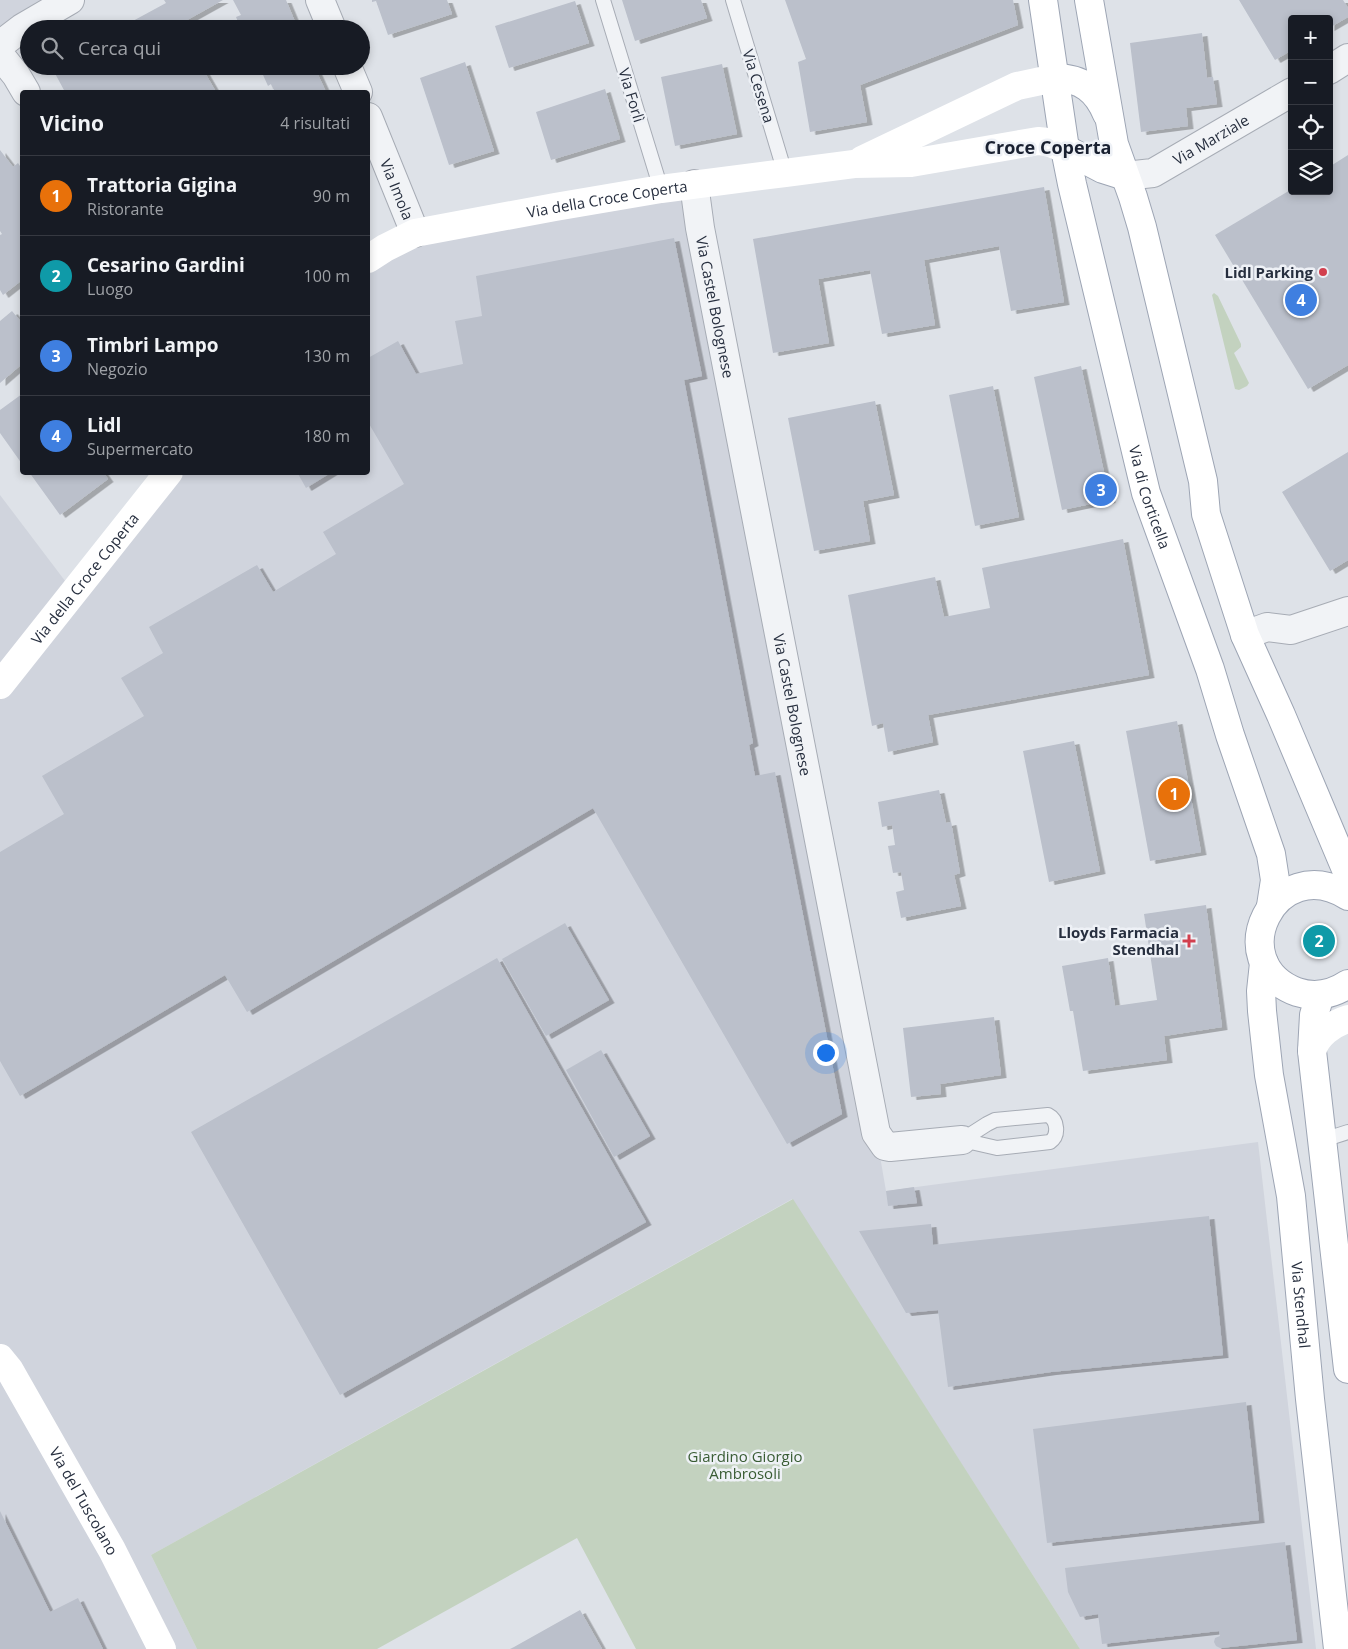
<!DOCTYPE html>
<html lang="it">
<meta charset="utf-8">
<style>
body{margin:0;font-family:"Open Sans",sans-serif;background:#20242c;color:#f1f3f6}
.controls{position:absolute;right:15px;top:15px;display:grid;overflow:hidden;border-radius:5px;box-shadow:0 2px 8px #0003}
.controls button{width:45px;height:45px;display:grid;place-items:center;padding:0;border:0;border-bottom:1px solid #363941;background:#171b24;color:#f1f3f6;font:25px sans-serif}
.you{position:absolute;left:825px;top:1052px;width:18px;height:18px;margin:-12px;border:4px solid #fff;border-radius:50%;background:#1a73e8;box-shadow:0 0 0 8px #1a73e833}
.badge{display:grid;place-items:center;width:32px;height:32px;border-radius:50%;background:#d23f4e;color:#fff;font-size:16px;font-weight:700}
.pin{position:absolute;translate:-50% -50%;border:2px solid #fff;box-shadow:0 1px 5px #0006}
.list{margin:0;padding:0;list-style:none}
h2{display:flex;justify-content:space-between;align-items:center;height:65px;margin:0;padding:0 20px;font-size:21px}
h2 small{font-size:16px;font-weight:400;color:#9ea1a6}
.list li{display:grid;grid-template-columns:32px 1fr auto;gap:15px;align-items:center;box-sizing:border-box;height:80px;padding:0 20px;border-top:1px solid #363941}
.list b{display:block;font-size:19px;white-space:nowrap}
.list p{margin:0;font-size:16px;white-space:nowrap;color:#9ea1a6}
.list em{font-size:16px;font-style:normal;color:#9ea1a6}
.icon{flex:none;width:28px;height:28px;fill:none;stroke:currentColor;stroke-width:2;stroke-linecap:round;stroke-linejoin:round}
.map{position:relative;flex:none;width:1348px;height:1649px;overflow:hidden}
.search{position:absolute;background:#171b24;box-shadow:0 2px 8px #0003;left:20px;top:20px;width:350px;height:55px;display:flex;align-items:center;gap:12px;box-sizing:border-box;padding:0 18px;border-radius:28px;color:#9ea1a6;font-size:19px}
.panel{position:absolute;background:#171b24;box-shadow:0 2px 8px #0003;left:20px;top:90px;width:350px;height:385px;border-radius:5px}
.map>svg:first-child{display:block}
</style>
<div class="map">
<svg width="1348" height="1649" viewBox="0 0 1348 1649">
<defs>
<filter id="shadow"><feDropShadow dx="5.5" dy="3" stdDeviation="0" flood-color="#0004"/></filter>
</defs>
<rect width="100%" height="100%" fill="#dee2e8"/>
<path fill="#d0d4dd" d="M0,0H56L0,31Z
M691,197L876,1133L886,1191L1258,1142L1316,1649H1080L792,1199L151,1555L197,1649H0V495L78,598L181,473L368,472V269L413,244Z"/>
<path fill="#c3d2bf" d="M1214,293L1218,296L1241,344V347L1234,353L1249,383L1247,386L1239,390L1235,389L1212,295Z
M793,1199L1080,1649H636L577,1538L377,1649H197L151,1555Z"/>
<path fill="#bbc0cb" filter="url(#shadow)" d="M164,0H223L178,25L180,29H118L166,3Z
M233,0H286L298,29H241L236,17L241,15Z
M372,0H447L452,14L388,35L376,1L372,2Z
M622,0H701L707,18L635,41Z
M785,0H1013L1018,25L860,85L867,122L810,132L798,62L806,59Z
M1239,0H1343L1348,8V17L1329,28V19H1292V50L1275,60Z
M575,1L589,43L509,68L495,26Z
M1202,33L1207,78L1213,77L1217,104L1186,108L1188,126L1141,132L1130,43Z
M465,62L494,151L449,165L420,78Z
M722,64L737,134L675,146L661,77Z
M51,66H201L216,92H65Z
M259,66H314L326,92H275L271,84L268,86Z
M605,89L620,139L551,160L536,112Z
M0,150L13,167L18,163L22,169V280L3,295L0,290V235L2,234L0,231Z
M1348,155V365L1308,389L1215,235L1292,189V191H1329V167Z
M1044,187L1064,302L1011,311L999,246L924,260L935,325L882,334L870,270L818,279L829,343L773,353L753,239Z
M674,238L702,376L684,380L753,743L749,745L755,776L775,772L842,1114L787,1144L593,808L247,1012L225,975L20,1096L0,1061V852L64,814L42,776L144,716L121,678L163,653L149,627L257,565L273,592L336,554L323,532L404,484L368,422V358L398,341L416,374L463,364L455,321L482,316L476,276Z
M12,311L22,323V364L0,383V321Z
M1081,366L1110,500L1062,510L1034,377Z
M993,386L1019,517L975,526L949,395Z
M22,394V464L0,433V410Z
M875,401L894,495L863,501L870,541L814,551L788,418Z
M1348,452V560L1330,571L1282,492Z
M29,472H103L108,479L60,515Z
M297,472H332L306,488Z
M1123,539L1149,675L928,715L933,742L888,752L883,723L872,726L848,595L935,577L944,617L990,608L982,568Z
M1177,721L1201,852L1150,861L1126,731Z
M1074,741L1100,871L1049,882L1023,751Z
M939,790L946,823L951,822L960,873L954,875L961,906L901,918L896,892L904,890L901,872L893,873L888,846L895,845L892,825L882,827L878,802Z
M1206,905L1222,1027L1164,1036L1167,1060L1083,1071L1073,1011H1070L1062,966L1108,958L1115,1006L1157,1000L1144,914Z
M565,923L609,1000L546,1036L502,959Z
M497,958L646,1222L340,1395L191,1132Z
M994,1017L1001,1075L940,1084L941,1094L911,1097L903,1028Z
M601,1050L650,1136L614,1157L566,1070Z
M914,1187L917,1203L888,1206L886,1191Z
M1209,1216L1223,1355L1051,1372L948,1387L938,1310L906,1313L859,1231L931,1224L933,1245Z
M1246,1402L1259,1520L1047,1543L1033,1429Z
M0,1511L50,1612L78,1598L103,1649H0Z
M1285,1542L1297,1640L1220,1648L1216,1646L1214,1642L1215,1638L1220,1636L1219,1631L1102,1644L1098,1614L1080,1617L1068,1592L1065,1568Z
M580,1610L602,1649H510L514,1647Z"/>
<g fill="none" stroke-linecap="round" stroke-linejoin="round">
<defs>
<path id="lane" d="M603,0L661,189
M733,0L785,173
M1048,1115C1058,1120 1059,1136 1050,1142L997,1148L962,1140L987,1124L995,1120Z
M1323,1140L1348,1132"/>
<g id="street">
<path d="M320,0L332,29"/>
<path d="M0,45L22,28L70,0"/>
<path d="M0,55L16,75L26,92"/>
<path d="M347,66L358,92"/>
<path d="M1329,70L1348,58"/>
<path id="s1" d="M368,117L415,233"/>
<path id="s2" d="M1125,176L1153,173L1292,92"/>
<path id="s3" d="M694,184L700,228L876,1133L885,1146L890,1147L962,1140"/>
<path d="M1245,635L1267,627L1291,630L1348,611"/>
</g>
<g id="primary">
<path id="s7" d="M1043,0L1065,149L1072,184L1146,493L1210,669L1230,735L1271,854L1275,880L1271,906"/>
<path d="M1089,0L1114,144L1133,197L1142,227L1203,481L1206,514L1245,635L1281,715L1348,874"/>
<path d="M1055,78C1082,78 1097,90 1107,114"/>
<path d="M1065,149L1103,169L1125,176"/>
<path d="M1348,896C1275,850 1220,963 1297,992C1315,998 1333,994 1348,984"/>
<path id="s8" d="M1264,963L1261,991L1262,1011L1269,1075L1291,1196L1310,1399L1338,1649"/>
<path d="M1320,995L1314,1015L1312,1051L1348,1369"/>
</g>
</defs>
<use href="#lane" stroke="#a7acb5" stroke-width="16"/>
<use href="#street" stroke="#a7acb5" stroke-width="30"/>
<use href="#primary" stroke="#9da5b4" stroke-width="30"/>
<use href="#lane" stroke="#f1f3f6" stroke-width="14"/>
<use href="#street" stroke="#f1f3f6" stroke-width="28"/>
<g stroke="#fff" stroke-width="28">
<path d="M862,160L1017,86L1055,78"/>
<path id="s4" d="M368,259L385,248L415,233L555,207L661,189L785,173L854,164L911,163L1038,141L1048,142L1065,149"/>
<path id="s5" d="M0,685L169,472"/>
<path d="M1312,1051C1317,1035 1332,1024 1348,1019"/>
<path id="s6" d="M0,1358L9,1369L112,1550L162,1649"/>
</g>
<use href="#primary" stroke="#fff" stroke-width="28"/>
</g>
<g fill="#d23f4e" stroke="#eef1f6" stroke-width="2">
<circle cx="1323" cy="272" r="5"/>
<path d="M1186.5 933.5h5v5h5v5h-5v5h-5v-5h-5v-5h5z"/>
</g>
<g text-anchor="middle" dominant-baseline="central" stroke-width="5" stroke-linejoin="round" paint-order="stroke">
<g font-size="15" fill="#272f3f" stroke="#eef1f6">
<text transform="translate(759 86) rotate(73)">Via Cesena</text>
<text transform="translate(632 95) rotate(73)">Via Forlì</text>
<text stroke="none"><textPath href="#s2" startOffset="95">Via Marziale</textPath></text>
<text stroke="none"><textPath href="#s1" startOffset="78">Via Imola</textPath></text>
<text stroke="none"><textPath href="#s4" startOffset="249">Via della Croce Coperta</textPath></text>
<text stroke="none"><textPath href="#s3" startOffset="125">Via Castel Bolognese</textPath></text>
<text stroke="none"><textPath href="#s7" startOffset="509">Via di Corticella</textPath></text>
<text stroke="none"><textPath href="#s5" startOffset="136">Via della Croce Coperta</textPath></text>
<text stroke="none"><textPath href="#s3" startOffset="530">Via Castel Bolognese</textPath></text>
<text stroke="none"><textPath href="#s8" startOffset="345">Via Stendhal</textPath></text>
<text stroke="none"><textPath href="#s6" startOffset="166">Via del Tuscolano</textPath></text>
</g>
<g font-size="15" font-weight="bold" fill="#272f3f" stroke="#eef1f6" text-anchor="end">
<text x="1313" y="272">Lidl Parking</text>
<text x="1179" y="932">Lloyds Farmacia<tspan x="1179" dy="17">Stendhal</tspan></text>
</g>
<g font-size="15" fill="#395c34" stroke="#eef1f6">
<text x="745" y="1456">Giardino Giorgio<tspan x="745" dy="17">Ambrosoli</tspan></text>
</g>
<g font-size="18" font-weight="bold" fill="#192030" stroke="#eef1f6">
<text x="1048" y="147">Croce Coperta</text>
</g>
</g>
</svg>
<div class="controls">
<button>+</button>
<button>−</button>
<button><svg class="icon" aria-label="locate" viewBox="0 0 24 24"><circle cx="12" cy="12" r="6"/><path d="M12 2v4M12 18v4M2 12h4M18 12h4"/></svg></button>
<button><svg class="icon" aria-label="layers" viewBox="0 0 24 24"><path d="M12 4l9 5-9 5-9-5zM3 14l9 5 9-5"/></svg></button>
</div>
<div class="you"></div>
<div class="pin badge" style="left:1174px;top:794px;background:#e8710a">1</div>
<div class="pin badge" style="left:1319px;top:941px;background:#0f9aa8">2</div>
<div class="pin badge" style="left:1101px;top:490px;background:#3f7fe0">3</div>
<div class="pin badge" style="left:1301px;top:300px;background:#3f7fe0">4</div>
<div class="search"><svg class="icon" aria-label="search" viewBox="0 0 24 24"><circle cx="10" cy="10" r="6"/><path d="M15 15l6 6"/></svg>Cerca qui</div>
<section class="panel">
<h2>Vicino<small>4 risultati</small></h2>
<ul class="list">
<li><span class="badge" style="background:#e8710a">1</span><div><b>Trattoria Gigina</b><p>Ristorante</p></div><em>90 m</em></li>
<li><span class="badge" style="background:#0f9aa8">2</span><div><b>Cesarino Gardini</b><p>Luogo</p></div><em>100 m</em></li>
<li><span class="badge" style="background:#3f7fe0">3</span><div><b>Timbri Lampo</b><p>Negozio</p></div><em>130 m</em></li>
<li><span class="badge" style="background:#3f7fe0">4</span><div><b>Lidl</b><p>Supermercato</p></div><em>180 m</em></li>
</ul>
</section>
</div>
